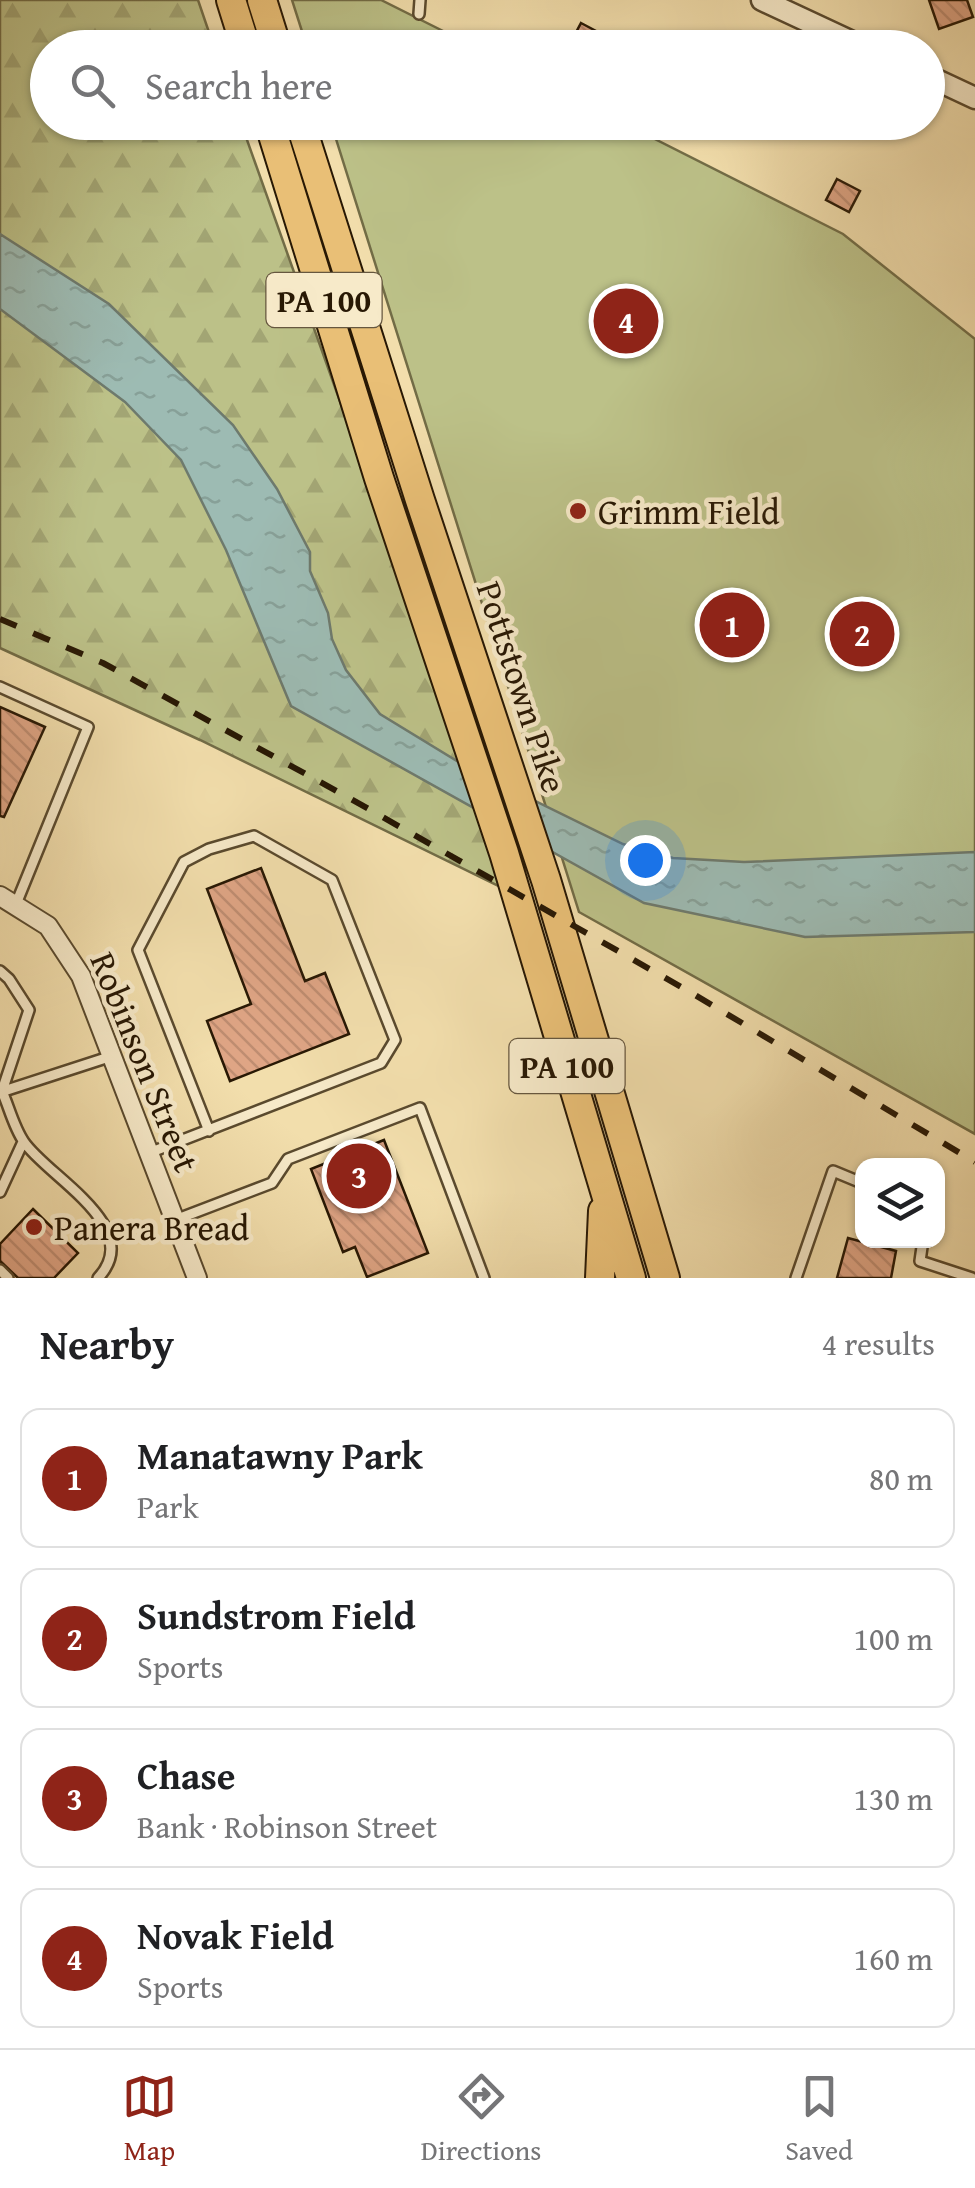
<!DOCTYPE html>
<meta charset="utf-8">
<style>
body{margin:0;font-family:"Gentium Book Plus",serif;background:#f2f2f2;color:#202124}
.controls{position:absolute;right:30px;bottom:30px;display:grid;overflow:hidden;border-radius:20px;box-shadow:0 2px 8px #0004}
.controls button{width:90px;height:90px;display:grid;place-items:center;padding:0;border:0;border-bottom:2px solid #e0e0e0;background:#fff;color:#202124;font:50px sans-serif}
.you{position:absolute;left:645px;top:860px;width:35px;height:35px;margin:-25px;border:8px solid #fff;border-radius:50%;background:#1a73e8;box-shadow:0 0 0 15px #1a73e833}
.badge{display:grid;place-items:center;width:65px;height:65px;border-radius:50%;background:#8f2418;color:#fff;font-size:32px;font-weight:700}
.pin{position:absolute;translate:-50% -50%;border:5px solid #fff;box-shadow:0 2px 10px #0006}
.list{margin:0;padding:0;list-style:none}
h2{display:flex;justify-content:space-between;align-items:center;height:130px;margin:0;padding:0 40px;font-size:42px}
h2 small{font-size:32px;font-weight:400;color:#757577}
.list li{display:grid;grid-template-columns:65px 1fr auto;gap:30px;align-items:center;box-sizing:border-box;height:140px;margin:0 20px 20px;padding:0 20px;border:2px solid #e0e0e0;border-radius:20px}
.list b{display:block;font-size:38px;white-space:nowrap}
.list p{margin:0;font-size:32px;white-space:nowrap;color:#757577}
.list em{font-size:32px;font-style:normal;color:#757577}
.icon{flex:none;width:55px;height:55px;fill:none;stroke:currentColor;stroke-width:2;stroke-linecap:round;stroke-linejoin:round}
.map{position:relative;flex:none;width:975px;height:1278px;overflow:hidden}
.search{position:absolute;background:#fff;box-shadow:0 2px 8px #0004;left:30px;right:30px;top:30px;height:110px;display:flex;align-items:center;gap:25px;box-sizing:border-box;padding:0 35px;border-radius:55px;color:#757577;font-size:38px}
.sheet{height:770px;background:#fff}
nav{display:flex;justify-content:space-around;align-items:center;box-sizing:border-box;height:140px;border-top:2px solid #e0e0e0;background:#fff;font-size:28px;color:#757577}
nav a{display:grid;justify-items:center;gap:5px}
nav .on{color:#8f2418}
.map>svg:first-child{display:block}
</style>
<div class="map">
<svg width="975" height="1278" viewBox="0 0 975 1278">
<defs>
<pattern id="forest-firs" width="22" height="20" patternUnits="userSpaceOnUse" patternTransform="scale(2.5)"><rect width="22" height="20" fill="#bcc188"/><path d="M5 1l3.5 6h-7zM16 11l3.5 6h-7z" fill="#a2a574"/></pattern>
<pattern id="water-ripples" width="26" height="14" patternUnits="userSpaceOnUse" patternTransform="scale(2.5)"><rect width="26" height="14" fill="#9dbbb3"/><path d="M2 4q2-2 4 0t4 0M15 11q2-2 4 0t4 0" fill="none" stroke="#87a098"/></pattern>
<pattern id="building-back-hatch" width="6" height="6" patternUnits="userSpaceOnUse" patternTransform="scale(2.5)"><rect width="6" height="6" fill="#dfa585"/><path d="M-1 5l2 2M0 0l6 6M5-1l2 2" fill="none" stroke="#bf8d71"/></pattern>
</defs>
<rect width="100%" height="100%" fill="#f2deac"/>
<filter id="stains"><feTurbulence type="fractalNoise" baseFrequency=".002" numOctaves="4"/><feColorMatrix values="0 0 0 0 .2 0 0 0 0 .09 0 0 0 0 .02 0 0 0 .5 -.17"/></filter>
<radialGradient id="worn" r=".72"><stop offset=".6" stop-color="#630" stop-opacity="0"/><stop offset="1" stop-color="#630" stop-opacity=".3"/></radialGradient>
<path fill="#bcc188" stroke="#726c46" stroke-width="2.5" d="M292,0H381L475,47H307Z
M331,123H623L843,234L975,339V1134L579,912Z"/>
<path fill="url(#forest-firs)" stroke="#726c46" stroke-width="2.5" d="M0,0H198L214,47L48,48V122L241,123L515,894L200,740L0,648Z"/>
<path fill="url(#water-ripples)" stroke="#6e7a6d" stroke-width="2.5" d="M0,234L109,304L233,425L277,489L310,552V571L328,613L332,639L346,670L380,714L470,769L623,844L673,858L744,862L975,852V932L805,937L644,903L291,706L226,550L181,460L125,402L0,309Z"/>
<path fill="url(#building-back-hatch)" stroke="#281804" stroke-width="2.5" d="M929,0H967L973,17L939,29Z
M581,23L596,31L588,48L572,40Z
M837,179L860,191L849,212L826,200Z
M0,707L45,727L4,817L0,816Z
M261,868L305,981L325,973L349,1034L230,1081L207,1021L251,1004L207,889Z
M384,1140L428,1253L367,1277L355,1247L343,1252L311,1169Z
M33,1209L78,1253L54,1278H18L0,1261V1244Z
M848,1238L896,1251L891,1278H837Z"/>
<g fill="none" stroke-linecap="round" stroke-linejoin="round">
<defs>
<path id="service" d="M419,14L420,0
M0,687L88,727L16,904
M0,971L9,979L29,1010L2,1091C9,1107 14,1128 24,1142C48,1177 146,1227 98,1278
M1,1092L112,1056
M149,1153L381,1063L395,1040L332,880L254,836L209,849L184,862L138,950L209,1131
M0,1192L23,1142
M175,1220L272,1183L288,1159L420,1108L484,1278
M923,1240L920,1261L972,1278
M0,1270L8,1278
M796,1278L833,1171L862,1183"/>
<path id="minor" d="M0,896L48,926L81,976L197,1278"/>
<path id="tertiary" d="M762,0L865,48
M928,76L975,98"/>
<path id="trunk" d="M231,0L246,48
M262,0L277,48
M269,122L379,478L504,853L631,1278
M300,122L420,500L546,880L665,1278
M600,1278L603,1211"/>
</defs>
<use href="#service" stroke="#5a4a2e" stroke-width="14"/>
<use href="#minor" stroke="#5a4a2e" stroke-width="22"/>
<use href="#tertiary" stroke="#5a4a2e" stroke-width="25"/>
<use href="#trunk" stroke="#281804" stroke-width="32"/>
<use href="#service" stroke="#f7eac9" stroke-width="9"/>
<use href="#minor" stroke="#f7eac9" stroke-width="18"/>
<use href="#tertiary" stroke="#f7eac9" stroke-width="20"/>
<use href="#trunk" stroke="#e9bf76" stroke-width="28"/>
<path stroke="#281804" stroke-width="6" stroke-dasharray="18 18" stroke-linecap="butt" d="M0,619L103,663L344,795L690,992L975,1162"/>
</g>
<g fill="#8f2418" stroke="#f7eac9" stroke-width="4">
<circle cx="578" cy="511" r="10"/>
<circle cx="34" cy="1227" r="10"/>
</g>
<g text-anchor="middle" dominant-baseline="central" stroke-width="9" stroke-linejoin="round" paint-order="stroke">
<g fill="#f7eac9" stroke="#66573f" stroke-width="2.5">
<rect x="266.5" y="273" width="115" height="54" rx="8"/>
<rect x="509.5" y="1039" width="115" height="54" rx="8"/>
</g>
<g font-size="32" font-weight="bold" fill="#281804">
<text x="324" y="300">PA 100</text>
<text x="567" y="1066">PA 100</text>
</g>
<g font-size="35" fill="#281804" stroke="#f7eac9" text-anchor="start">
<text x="598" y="511">Grimm Field</text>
<text x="54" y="1227">Panera Bread</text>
</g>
<g font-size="35" fill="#281804" stroke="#f7eac9">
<text transform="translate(522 687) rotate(72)">Pottstown Pike</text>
<text transform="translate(145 1062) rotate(68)">Robinson Street</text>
</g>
</g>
<rect width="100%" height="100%" filter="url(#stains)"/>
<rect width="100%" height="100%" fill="url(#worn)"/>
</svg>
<div class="controls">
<button><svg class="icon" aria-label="layers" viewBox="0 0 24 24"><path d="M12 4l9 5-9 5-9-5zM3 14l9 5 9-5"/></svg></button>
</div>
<div class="you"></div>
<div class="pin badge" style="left:732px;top:625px">1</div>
<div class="pin badge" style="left:862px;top:634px">2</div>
<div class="pin badge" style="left:359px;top:1176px">3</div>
<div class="pin badge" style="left:626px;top:321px">4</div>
<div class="search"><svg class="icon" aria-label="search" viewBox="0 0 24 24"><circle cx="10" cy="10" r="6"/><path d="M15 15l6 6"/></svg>Search here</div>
</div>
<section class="sheet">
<h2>Nearby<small>4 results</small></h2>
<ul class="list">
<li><span class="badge">1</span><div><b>Manatawny Park</b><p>Park</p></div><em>80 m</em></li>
<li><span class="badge">2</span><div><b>Sundstrom Field</b><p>Sports</p></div><em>100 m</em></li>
<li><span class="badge">3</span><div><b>Chase</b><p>Bank · Robinson Street</p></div><em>130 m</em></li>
<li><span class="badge">4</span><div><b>Novak Field</b><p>Sports</p></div><em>160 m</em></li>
</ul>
</section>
<nav>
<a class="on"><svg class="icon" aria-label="map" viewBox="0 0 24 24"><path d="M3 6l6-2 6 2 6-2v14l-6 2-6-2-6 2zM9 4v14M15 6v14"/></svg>Map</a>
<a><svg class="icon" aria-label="directions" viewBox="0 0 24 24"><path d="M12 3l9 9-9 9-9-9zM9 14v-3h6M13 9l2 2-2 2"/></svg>Directions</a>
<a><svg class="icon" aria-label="saved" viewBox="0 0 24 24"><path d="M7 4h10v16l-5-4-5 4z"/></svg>Saved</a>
</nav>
